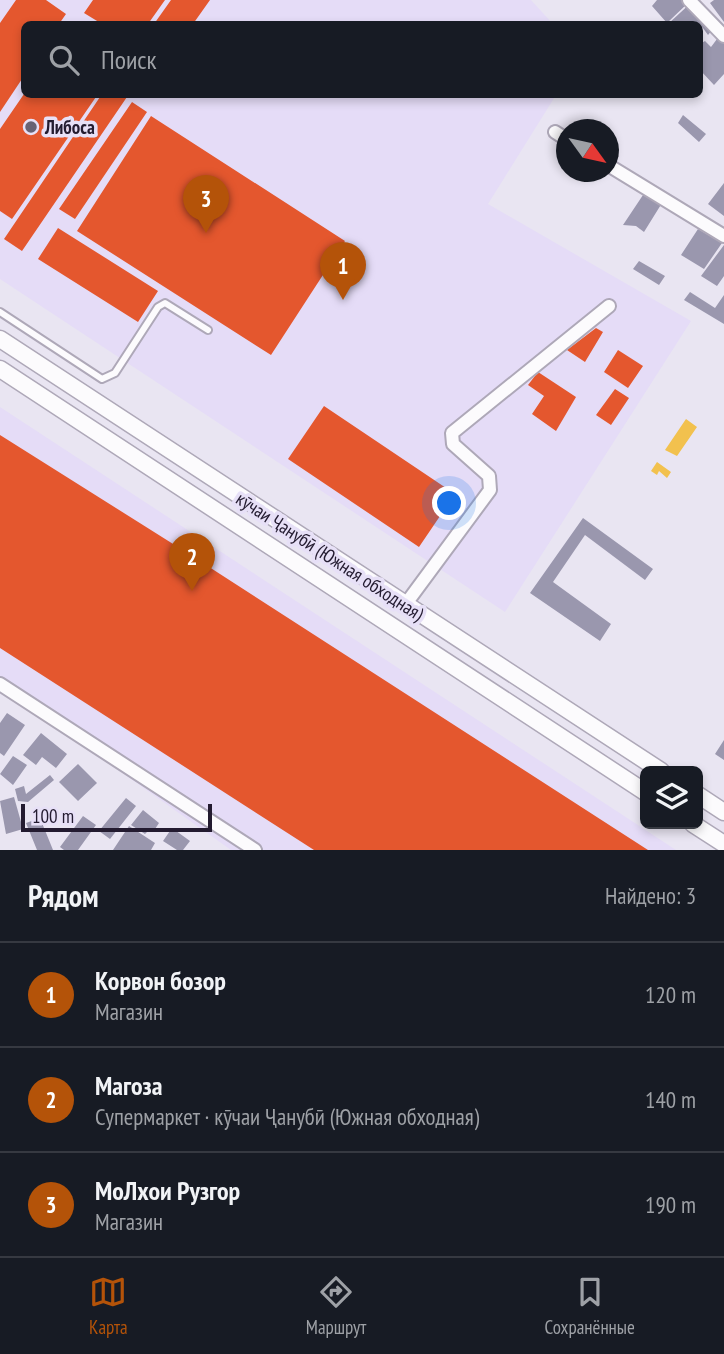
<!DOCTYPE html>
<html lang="ru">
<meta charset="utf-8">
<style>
body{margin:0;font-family:"PT Sans Narrow",sans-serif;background:#242831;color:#f1f3f6}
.controls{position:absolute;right:21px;bottom:21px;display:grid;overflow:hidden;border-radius:10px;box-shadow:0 4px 10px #0003}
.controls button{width:63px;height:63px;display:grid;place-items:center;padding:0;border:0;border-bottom:2px solid #363941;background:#171b24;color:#f1f3f6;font:35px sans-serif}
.compass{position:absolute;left:556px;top:119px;width:63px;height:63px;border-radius:50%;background:#171b24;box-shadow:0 4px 10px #0003;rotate:123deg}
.scale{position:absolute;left:21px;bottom:18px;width:191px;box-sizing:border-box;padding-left:7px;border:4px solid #231b30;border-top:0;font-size:19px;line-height:24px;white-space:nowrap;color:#231b30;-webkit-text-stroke:5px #e7e0f7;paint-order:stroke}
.you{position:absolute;left:450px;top:504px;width:24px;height:24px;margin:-18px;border:5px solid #fff;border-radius:50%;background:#1a73e8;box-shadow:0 0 0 10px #1a73e833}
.badge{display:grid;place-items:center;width:46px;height:46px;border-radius:50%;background:#b45309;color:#fff;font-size:23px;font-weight:700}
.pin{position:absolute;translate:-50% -58px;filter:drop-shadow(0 2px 4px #0008)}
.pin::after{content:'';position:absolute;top:37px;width:24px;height:21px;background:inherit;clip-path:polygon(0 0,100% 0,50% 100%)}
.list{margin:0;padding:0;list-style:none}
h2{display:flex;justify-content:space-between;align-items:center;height:91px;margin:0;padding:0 28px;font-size:30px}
h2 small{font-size:23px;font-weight:400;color:#9ea1a6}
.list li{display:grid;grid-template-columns:46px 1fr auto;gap:21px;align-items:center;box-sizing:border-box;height:105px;padding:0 28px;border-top:2px solid #363941}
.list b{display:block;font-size:26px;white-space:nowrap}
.list p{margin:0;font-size:23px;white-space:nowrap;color:#9ea1a6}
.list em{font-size:23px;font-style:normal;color:#9ea1a6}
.icon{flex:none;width:38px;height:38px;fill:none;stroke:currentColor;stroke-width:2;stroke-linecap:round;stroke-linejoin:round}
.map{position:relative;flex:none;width:724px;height:850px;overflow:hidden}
.search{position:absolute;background:#171b24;box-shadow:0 4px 10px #0003;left:21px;right:21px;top:21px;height:77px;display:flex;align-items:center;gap:18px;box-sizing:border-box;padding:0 24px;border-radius:10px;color:#9ea1a6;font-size:26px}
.sheet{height:406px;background:#171b24}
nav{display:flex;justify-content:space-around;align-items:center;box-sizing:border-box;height:98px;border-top:2px solid #363941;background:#171b24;font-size:19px;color:#9ea1a6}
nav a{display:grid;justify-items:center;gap:4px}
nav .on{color:#b45309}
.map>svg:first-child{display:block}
</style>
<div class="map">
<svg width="724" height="850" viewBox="0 0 724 850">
<rect width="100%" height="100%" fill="#e9e5f2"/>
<path fill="#e5dcf7" d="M0,0H531L553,24H24V94L556,95L488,204L691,321L505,612L0,279Z
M0,407L676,850H231L0,686Z"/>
<path fill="#f2c14e" d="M686,419L697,427L677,456L665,450Z
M657,462L671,472L667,478L659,471L657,475L651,471Z"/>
<path fill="#e4572e" d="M16,0H46L66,14L59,24H24V76L0,112V23Z
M93,0H165L148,24H102L84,13Z
M171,0H210L193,24H154Z
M24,94H98L12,219L0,211V129Z
M102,94H129L22,251L4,239Z
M132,102L147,112L75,219L59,209Z
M151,116L345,241L271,355L77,231Z
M58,228L158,291L138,322L38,259Z
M596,328L603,332L585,362L567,350Z
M618,350L643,366L628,388L604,372Z
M538,372L576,397L556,431L532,414L544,396L528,385Z
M615,389L629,398L611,425L596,415Z
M324,406L455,494L419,547L288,459Z
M0,435L189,554L648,850H314L0,648Z"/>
<path fill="#9a97ae" d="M657,0H684L687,4L667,23L652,6Z
M694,0L717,24L708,35L700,24L693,22L668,24Z
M714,0H724V22L710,3Z
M720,35L724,40V74L714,85L700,70V44L705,41L711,47Z
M683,115L706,134L699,142L678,123Z
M724,183V216L708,204Z
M645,192L662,203L644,232L636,226L623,225Z
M698,229L722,243L704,269L681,255Z
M724,245V276L717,286L701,276Z
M639,261L665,276L659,285L633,269Z
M690,292L715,308L724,295V324L684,300Z
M583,518L653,569L645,580L585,535L553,582L611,624L600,641L530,593Z
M7,713L25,725L4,756L0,753V723Z
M41,733L67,754L56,768L42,757L36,765L23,755Z
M724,740V760L715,754Z
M13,756L27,765L13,785L0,774Z
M78,764L97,783L78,801L59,782Z
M50,775L54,780L28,802L18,801L15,789L24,786L26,794Z
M14,797L23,829L6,834L0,801Z
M126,798L136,806L110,839L99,831Z
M143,810L159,823L153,832L149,830L145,834L131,825Z
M83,816L96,825L78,850H64L60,847Z
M40,818L53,850H37L26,823Z
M129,826L155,843L151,850H113Z
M172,828L190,841L183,850H177L163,841Z"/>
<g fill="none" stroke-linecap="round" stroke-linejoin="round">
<defs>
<path id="service" d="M0,312L102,379L115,373L158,307L165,303L208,330"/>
<path id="minor" d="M689,0L724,36
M555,132L566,139
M608,165L724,236
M405,605L490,490L489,476L453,444L452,433L609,306
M0,684L255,850"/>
<path id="secondary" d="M0,339L661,771
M0,369L645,792
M698,795L724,812
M693,824L724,844"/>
</defs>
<use href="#service" stroke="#aea8b8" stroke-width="10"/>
<use href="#minor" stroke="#aea8b8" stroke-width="16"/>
<use href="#secondary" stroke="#aea8b8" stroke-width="19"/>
<use href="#service" stroke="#fcfbfd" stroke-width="6"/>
<use href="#minor" stroke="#fcfbfd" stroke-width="12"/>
<use href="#secondary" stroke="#fcfbfd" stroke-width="16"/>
</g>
<circle fill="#686274" stroke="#e7e0f7" stroke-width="2.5" cx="31" cy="127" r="7"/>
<g text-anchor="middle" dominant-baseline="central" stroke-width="7" stroke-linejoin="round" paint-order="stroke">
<g font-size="19" font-weight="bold" fill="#231b30" stroke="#e7e0f7" text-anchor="start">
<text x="45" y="127">Либоса</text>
</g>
<g font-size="19" fill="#231b30" stroke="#e7e0f7">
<text transform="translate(330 556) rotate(33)">кӯчаи Ҷанубӣ (Южная обходная)</text>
</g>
</g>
</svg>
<div class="controls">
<button><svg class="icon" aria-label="layers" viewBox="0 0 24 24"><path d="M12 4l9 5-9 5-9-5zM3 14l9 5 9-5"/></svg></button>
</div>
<svg class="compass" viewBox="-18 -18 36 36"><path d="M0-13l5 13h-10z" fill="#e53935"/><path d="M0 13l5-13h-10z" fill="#9ea1a6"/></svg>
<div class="scale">100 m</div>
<div class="you"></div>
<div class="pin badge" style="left:343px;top:300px">1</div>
<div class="pin badge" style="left:192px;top:591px">2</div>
<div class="pin badge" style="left:206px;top:233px">3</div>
<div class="search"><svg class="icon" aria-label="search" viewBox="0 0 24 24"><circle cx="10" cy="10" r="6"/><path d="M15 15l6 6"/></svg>Поиск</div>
</div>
<section class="sheet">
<h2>Рядом<small>Найдено: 3</small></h2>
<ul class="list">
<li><span class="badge">1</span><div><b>Корвон бозор</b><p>Магазин</p></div><em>120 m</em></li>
<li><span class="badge">2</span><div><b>Магоза</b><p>Супермаркет · кӯчаи Ҷанубӣ (Южная обходная)</p></div><em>140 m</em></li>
<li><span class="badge">3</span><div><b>МоЛхои Рузгор</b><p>Магазин</p></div><em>190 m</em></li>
</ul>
</section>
<nav>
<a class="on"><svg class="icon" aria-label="map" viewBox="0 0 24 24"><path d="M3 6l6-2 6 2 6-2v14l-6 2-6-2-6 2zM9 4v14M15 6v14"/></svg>Карта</a>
<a><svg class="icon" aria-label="directions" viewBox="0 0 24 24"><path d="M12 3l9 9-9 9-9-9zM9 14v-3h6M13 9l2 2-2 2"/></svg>Маршрут</a>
<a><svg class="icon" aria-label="saved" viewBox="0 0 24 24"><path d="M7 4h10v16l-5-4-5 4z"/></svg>Сохранённые</a>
</nav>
